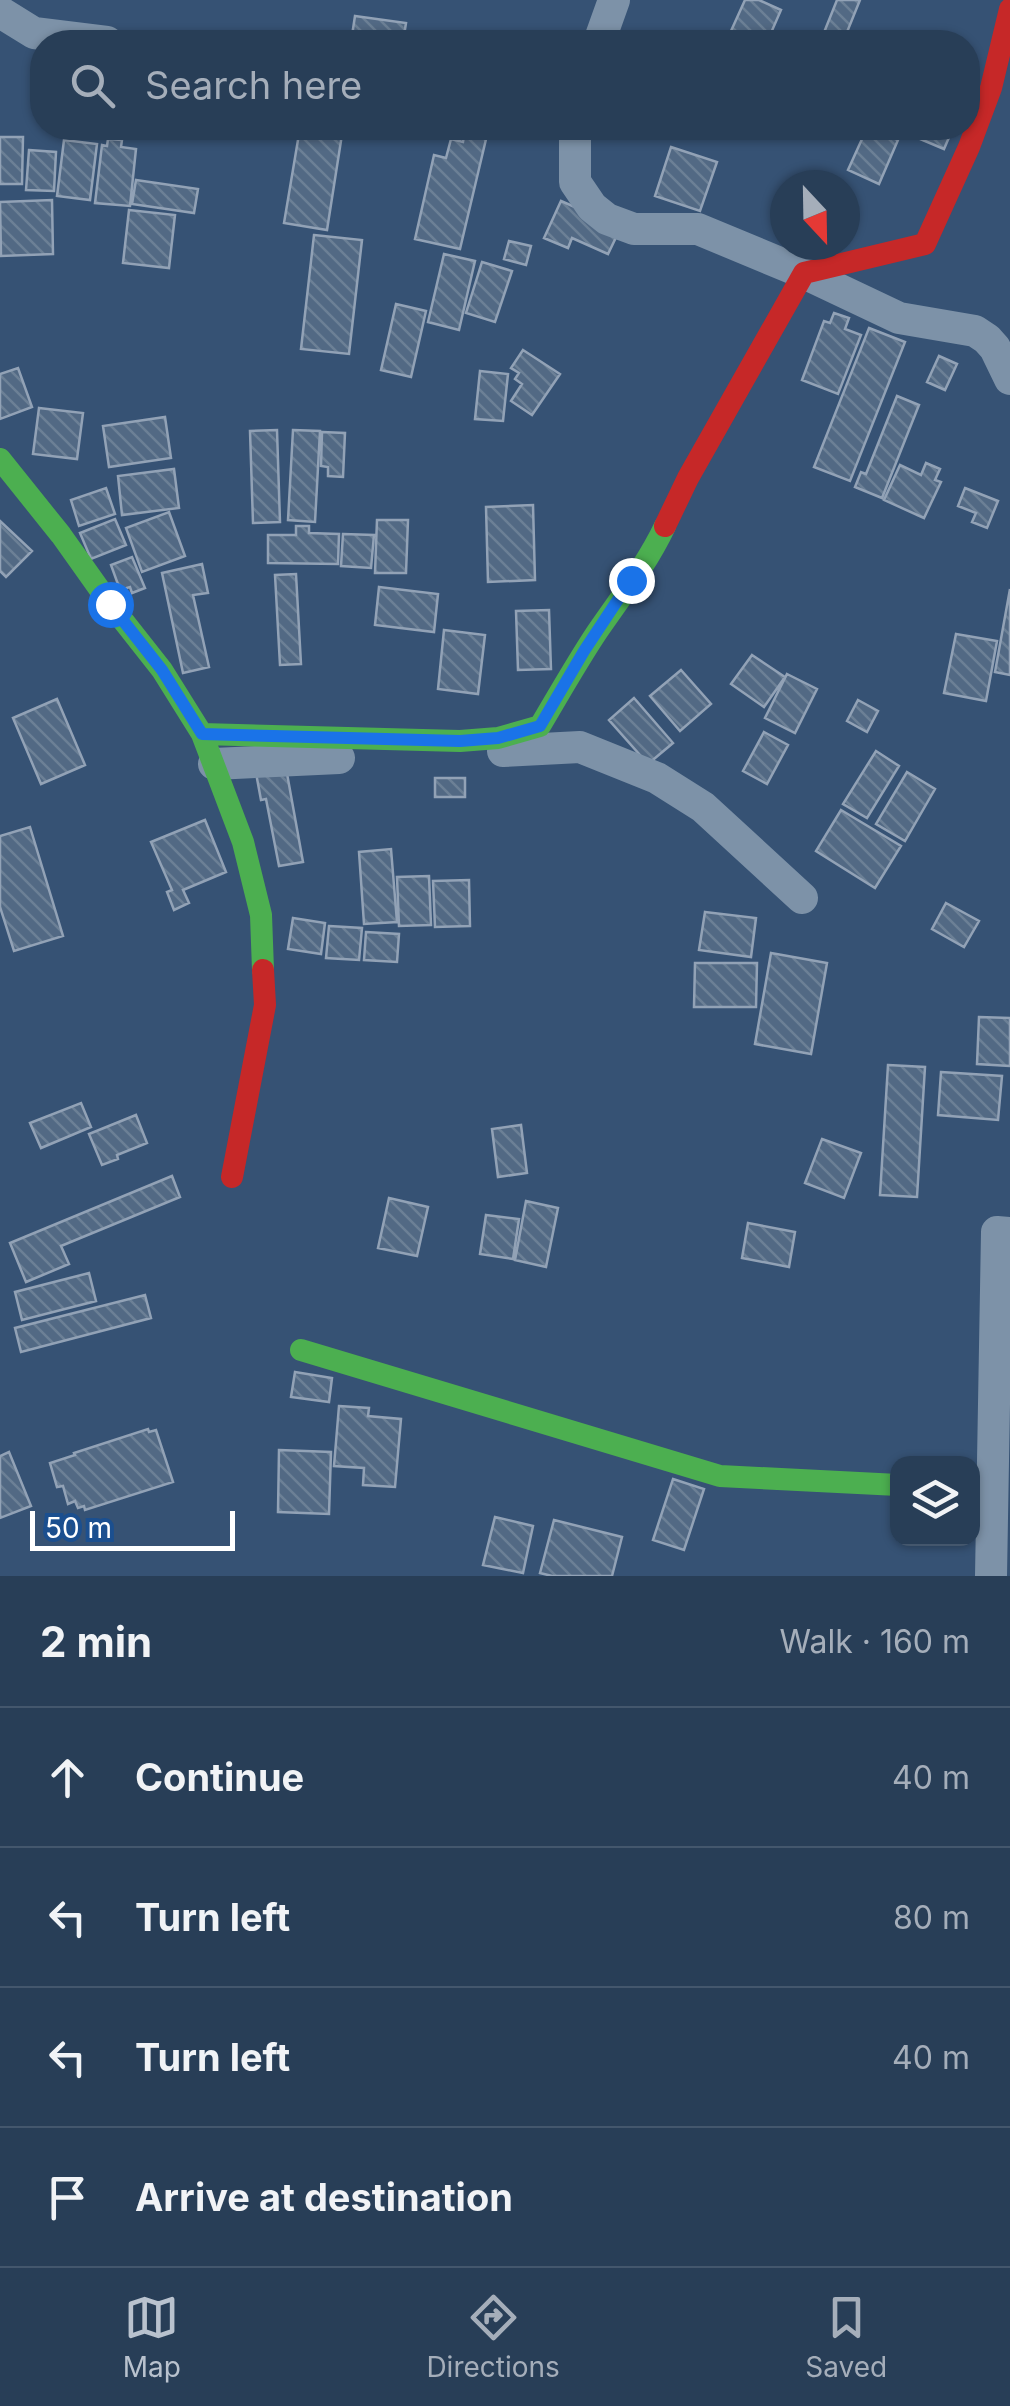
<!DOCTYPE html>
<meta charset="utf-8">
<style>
body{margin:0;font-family:Inter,sans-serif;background:#30455d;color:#f1f3f6}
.controls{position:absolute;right:30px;bottom:30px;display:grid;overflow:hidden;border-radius:20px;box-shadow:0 2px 8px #0004}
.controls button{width:90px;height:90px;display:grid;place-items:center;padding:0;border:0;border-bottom:2px solid #44576d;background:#283e57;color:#f1f3f6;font:50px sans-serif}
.compass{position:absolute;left:770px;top:170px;width:90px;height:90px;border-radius:50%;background:#283e57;box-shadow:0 2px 8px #0004;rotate:158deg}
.scale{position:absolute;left:30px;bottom:25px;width:205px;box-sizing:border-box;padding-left:10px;border:5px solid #fff;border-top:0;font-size:28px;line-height:35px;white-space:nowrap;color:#fff;-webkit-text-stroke:8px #1b4f8f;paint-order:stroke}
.stop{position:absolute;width:30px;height:30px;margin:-22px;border:8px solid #1a73e8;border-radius:50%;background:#fff}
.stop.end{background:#1a73e8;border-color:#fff;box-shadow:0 2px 10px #0008}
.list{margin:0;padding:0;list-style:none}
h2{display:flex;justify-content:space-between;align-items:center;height:130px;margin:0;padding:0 40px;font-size:42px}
h2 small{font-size:32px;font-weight:400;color:#a5aeba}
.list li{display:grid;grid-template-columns:65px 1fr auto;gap:30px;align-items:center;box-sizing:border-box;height:140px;padding:0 40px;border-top:2px solid #44576d}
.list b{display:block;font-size:38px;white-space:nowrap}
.list em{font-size:32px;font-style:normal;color:#a5aeba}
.icon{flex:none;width:55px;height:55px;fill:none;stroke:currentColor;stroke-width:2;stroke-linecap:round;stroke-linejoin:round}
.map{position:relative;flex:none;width:1010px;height:1576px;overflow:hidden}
.search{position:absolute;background:#283e57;box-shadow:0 2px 8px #0004;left:30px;right:30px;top:30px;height:110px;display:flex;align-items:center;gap:25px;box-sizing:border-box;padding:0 35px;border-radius:40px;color:#a5aeba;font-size:38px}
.sheet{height:690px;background:#283e57}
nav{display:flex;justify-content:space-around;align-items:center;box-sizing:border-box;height:140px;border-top:2px solid #44576d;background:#283e57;font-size:28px;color:#a5aeba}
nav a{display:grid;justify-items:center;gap:5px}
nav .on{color:#b9c2ce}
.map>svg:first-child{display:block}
</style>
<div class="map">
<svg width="1010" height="1576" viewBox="0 0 1010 1576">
<defs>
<pattern id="building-back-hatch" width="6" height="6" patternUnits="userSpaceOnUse" patternTransform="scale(2.5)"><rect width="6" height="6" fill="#526984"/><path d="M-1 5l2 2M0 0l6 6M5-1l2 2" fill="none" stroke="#6c8096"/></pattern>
</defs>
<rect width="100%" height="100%" fill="#365274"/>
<path fill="url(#building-back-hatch)" stroke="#92a2b6" stroke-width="2.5" d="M745,0H759L781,10L767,42H726Z
M837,0H860L843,42L823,35Z
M355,16L406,23L403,42H351Z
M300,128H343L327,230L284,223Z
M867,128L898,140L879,184L848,170Z
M908,128H953L944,149L906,133Z
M465,130L487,135L460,249L415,239L434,155L446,158L451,139L463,142Z
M0,137H23L22,184H0Z
M108,139L122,140L121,147L136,149L130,206L95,203L102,145L107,146Z
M64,140L97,144L90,200L57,196Z
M671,147L717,162L700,211L655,196Z
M29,150L56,152L54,191L26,190Z
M136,180L198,189L194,213L132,204Z
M52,200L53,254L1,256L0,202Z
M561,201L621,227L608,254L572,238L568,248L544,238Z
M129,210L175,215L169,268L123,263Z
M314,235L362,240L349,354L301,349Z
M509,241L531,246L526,265L504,259Z
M444,254L475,261L459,330L428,322Z
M482,262L512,271L495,322L466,313Z
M396,304L426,311L411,377L381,370Z
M834,313L849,318L845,329L861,335L838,394L802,380L824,321L830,323Z
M869,328L905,342L850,481L814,467Z
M523,350L560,374L532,415L511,401L522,384L515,379L519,373L511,368Z
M939,356L957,364L945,390L927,382Z
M18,368L32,407L0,419V374Z
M480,371L508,374L503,421L475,419Z
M897,396L919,405L882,498L855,487L861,472L866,474Z
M39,408L83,413L77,459L33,454Z
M165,417L171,458L109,467L103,426Z
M277,430L280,522L253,523L250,431Z
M293,430L320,431L315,522L288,520Z
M322,432L345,433L343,477L328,476V467L321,466Z
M926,463L940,469L935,480L941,482L924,518L884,500L900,465L921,475Z
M174,469L179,508L122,515L118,476Z
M106,488L115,514L79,526L71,500Z
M965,488L998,501L987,528L972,522L976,513L958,506Z
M533,505L535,580L488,582L486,507Z
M169,512L185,556L142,572L126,528Z
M115,519L126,545L91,559L80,533Z
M377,520H408L406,573H375Z
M0,521L32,551L6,577L0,571Z
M296,526H309V533L339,534L338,564L268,563V535H296Z
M343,534L374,535L371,568L341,566Z
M132,557L145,588L132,593L130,587L120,590L111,565Z
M202,564L208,593L193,595L209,667L183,673L162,573Z
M296,574L301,664L280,665L275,575Z
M379,587L438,594L434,632L375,625Z
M1010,589V675L995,672Z
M549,610L551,669L518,670L516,611Z
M444,630L485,635L478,694L438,689Z
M956,634L997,641L986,701L944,693Z
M752,655L785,677L764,707L731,684Z
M681,670L711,704L680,731L650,696Z
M787,674L817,689L795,733L765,718Z
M634,698L673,743L648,764L609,720Z
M57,699L85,765L41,784L13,718Z
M858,700L878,711L867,732L847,721Z
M764,732L788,745L767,784L743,771Z
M876,751L899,766L867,818L843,804Z
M286,768L303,862L279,866L266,799L261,800L256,773Z
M907,772L935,789L905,841L876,824Z
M435,778H465V797H435Z
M841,810L901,846L875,888L816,851Z
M205,820L226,872L183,890L189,903L174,910L167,892L172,890L151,842Z
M30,827L63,936L14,951L0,907V836Z
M391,849L397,922L364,924L359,852Z
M429,876L431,925L399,926L397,877Z
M469,880L470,926L435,927L433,881Z
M946,903L979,921L964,947L932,929Z
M705,912L756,918L751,957L699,950Z
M293,918L325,923L321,954L288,949Z
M329,926L362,928L359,960L326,958Z
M366,932L399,934L397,962L364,960Z
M771,953L827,963L811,1054L755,1044Z
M695,963H757L756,1007H694Z
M979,1017L1010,1018V1066L977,1064Z
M888,1065L925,1067L917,1197L880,1195Z
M941,1072L1002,1076L998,1120L938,1115Z
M81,1103L91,1127L41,1148L30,1123Z
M136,1115L147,1143L117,1155L118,1159L102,1165L89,1134Z
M521,1125L527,1173L498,1177L492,1129Z
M822,1139L861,1153L844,1198L805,1183Z
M172,1176L180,1197L61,1246L69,1264L26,1282L10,1243Z
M389,1198L428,1207L417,1256L378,1248Z
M526,1201L558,1208L546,1267L515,1260Z
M486,1215L519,1219L513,1259L480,1254Z
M748,1223L795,1232L789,1267L742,1258Z
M89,1273L96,1301L22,1320L15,1292Z
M145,1295L151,1318L21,1352L15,1328Z
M295,1372L332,1378L329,1402L291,1397Z
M339,1406L369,1408L368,1416L401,1419L395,1487L363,1485L364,1468L334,1466Z
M148,1429L149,1432L156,1430L173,1482L85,1510L84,1506L78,1508L75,1501L68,1504L63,1486L57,1487L50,1463L75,1455L74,1453Z
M279,1450L331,1452L329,1514L278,1512Z
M9,1452L31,1506L0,1518V1456Z
M673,1479L704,1489L684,1550L653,1540Z
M495,1517L533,1526L523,1573L483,1565Z
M554,1520L622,1537L612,1576H552L540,1573Z"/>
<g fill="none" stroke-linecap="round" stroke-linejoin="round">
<path stroke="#7d92a8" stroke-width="32" d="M0,12L34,33L107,42
M599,42L614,0
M575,128V182L592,207L607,219L634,229H698L804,273L899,318L975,331L987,339L995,348L1010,379
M503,751L580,747L657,778L703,807L802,898
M214,764L339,758
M991,1576L997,1232L1010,1233"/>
<path stroke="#4caf50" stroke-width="22" d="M0,459L61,535L110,604L162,670L202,734L243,842L261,915L263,970
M202,734L460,741L498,738L540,726C559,694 577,662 597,632C621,597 647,564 665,526
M301,1350L720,1476L898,1485"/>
<path stroke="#c62828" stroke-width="22" d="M665,526L688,478L804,273L925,244L969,147L991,88L1010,9
M232,1177L265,1005L263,970"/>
</g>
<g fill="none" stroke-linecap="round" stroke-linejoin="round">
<path stroke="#1a73e8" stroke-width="12" d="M110,604L162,670L202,734L460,741L498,738L540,726L584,651L631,580"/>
</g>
</svg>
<div class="controls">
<button><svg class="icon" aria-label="layers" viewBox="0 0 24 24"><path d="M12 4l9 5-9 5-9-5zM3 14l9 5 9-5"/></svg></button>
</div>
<svg class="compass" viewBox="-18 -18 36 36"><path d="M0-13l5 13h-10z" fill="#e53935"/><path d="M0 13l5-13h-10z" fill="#a5aeba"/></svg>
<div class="scale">50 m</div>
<div class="stop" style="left:110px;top:604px"></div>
<div class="stop end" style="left:631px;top:580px"></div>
<div class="search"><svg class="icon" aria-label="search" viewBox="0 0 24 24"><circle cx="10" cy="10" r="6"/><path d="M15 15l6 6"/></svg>Search here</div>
</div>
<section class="sheet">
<h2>2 min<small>Walk · 160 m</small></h2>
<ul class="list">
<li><svg class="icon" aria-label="ahead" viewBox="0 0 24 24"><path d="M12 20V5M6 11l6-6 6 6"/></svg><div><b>Continue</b></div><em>40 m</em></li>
<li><svg class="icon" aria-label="left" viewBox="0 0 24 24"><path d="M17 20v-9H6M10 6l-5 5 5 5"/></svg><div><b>Turn left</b></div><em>80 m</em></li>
<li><svg class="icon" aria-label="left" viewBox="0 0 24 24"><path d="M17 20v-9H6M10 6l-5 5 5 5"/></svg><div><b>Turn left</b></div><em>40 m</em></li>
<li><svg class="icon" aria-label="arrive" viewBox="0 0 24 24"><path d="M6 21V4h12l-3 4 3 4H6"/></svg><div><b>Arrive at destination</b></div></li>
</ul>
</section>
<nav>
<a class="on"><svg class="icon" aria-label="map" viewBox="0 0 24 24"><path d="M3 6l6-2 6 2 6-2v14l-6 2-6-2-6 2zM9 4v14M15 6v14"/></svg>Map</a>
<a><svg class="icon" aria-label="directions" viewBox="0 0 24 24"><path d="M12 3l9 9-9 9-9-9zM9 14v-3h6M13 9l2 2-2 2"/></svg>Directions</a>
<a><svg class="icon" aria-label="saved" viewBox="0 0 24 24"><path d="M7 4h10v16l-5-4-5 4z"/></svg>Saved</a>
</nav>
